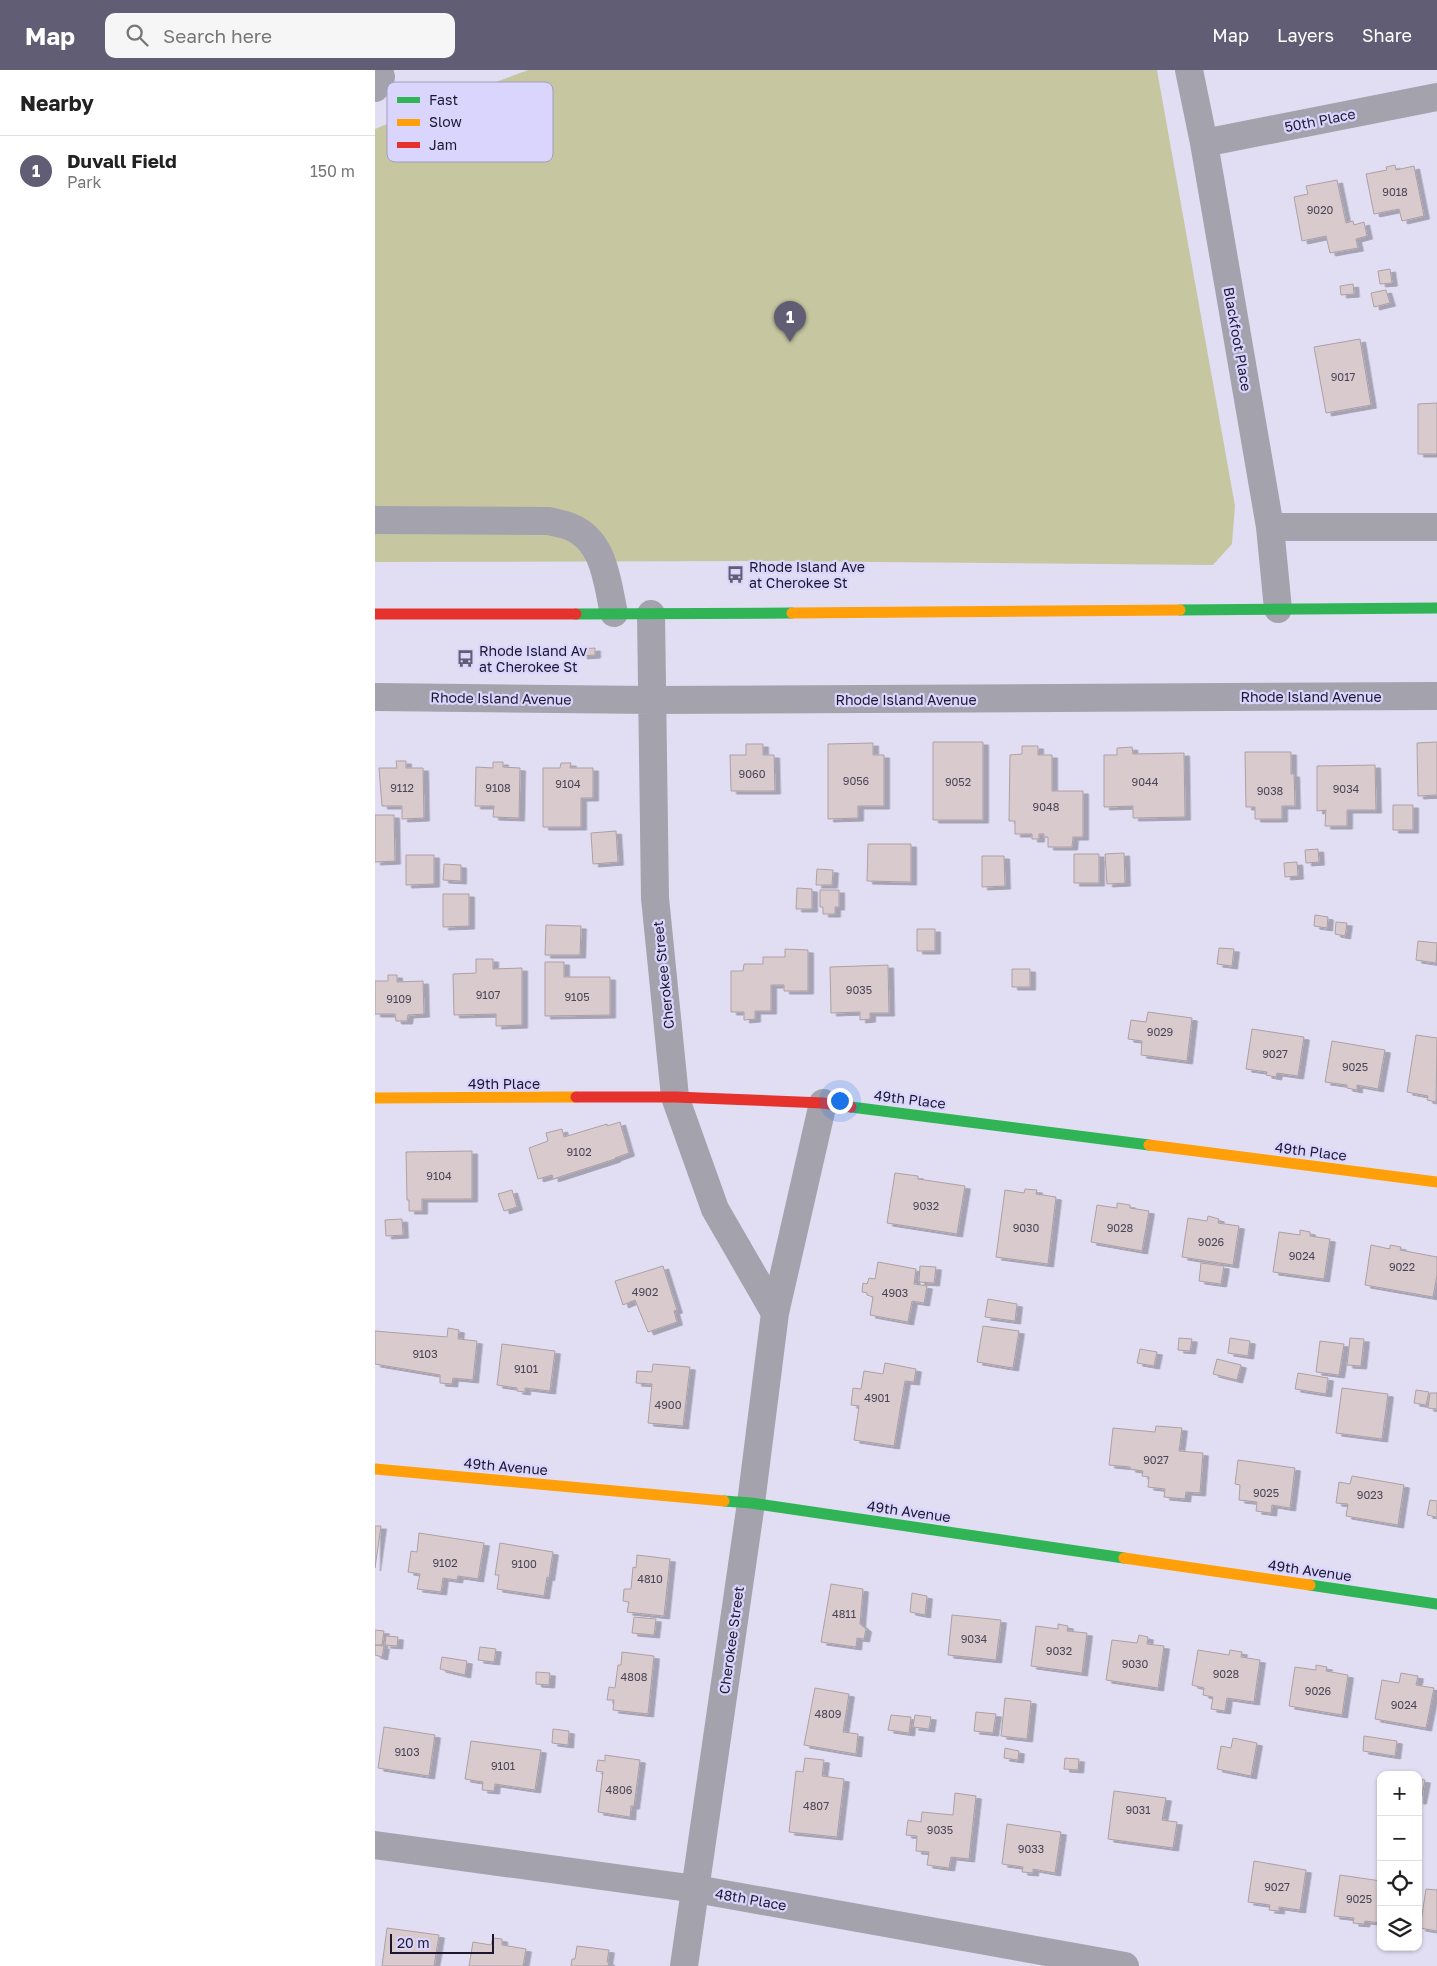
<!DOCTYPE html>
<meta charset="utf-8">
<style>
body{margin:0;font-family:"Golos Text",sans-serif;background:#f6f6f6;color:#222}
.controls{position:absolute;right:15px;bottom:15px;display:grid;overflow:hidden;border-radius:10px;box-shadow:0 1px 4px #0004}
.controls button{width:45px;height:45px;display:grid;place-items:center;padding:0;border:0;border-bottom:1px solid #e0e0e0;background:#fff;color:#222;font:25px sans-serif}
.scale{position:absolute;left:15px;bottom:12px;width:104px;box-sizing:border-box;padding-left:5px;border:2px solid #1c172f;border-top:0;font-size:14px;line-height:18px;white-space:nowrap;color:#1c172f;-webkit-text-stroke:4px #dad5fd;paint-order:stroke}
.you{position:absolute;left:464px;top:1030px;width:18px;height:18px;margin:-12px;border:4px solid #fff;border-radius:50%;background:#1a73e8;box-shadow:0 0 0 8px #1a73e833}
.badge{display:grid;place-items:center;width:32px;height:32px;border-radius:50%;background:#615d74;color:#fff;font-size:16px;font-weight:700}
.pin{position:absolute;translate:-50% -41px;filter:drop-shadow(0 1px 2px #0008)}
.pin::after{content:'';position:absolute;top:26px;width:18px;height:15px;background:inherit;clip-path:polygon(0 0,100% 0,50% 100%)}
.list{margin:0;padding:0;list-style:none}
h2{display:flex;justify-content:space-between;align-items:center;height:65px;margin:0;padding:0 20px;font-size:21px}
h2 small{font-size:16px;font-weight:400;color:#767676}
.list li{display:grid;grid-template-columns:32px 1fr auto;gap:15px;align-items:center;box-sizing:border-box;height:70px;padding:0 20px;border-top:1px solid #e0e0e0}
.list b{display:block;font-size:19px;white-space:nowrap}
.list p{margin:0;font-size:16px;white-space:nowrap;color:#767676}
.list em{font-size:16px;font-style:normal;color:#767676}
.icon{flex:none;width:28px;height:28px;fill:none;stroke:currentColor;stroke-width:2;stroke-linecap:round;stroke-linejoin:round}
.map{position:relative;flex:none;width:1062px;height:1896px;overflow:hidden}
header{display:flex;align-items:center;gap:30px;box-sizing:border-box;height:70px;padding:0 25px;background:#615d74;color:#fff}
header strong{font-size:24px}
nav{display:flex;gap:28px;margin-inline-start:auto;font-size:18px}
.search{width:350px;height:45px;background:#f6f6f6;display:flex;align-items:center;gap:12px;box-sizing:border-box;padding:0 18px;border-radius:10px;color:#767676;font-size:19px}
main{display:flex}
aside{flex:1;background:#fff}
.map>svg:first-child{display:block}
</style>
<header>
<strong>Map</strong>
<div class="search"><svg class="icon" aria-label="search" viewBox="0 0 24 24"><circle cx="10" cy="10" r="6"/><path d="M15 15l6 6"/></svg>Search here</div>
<nav><a>Map</a><a>Layers</a><a>Share</a></nav>
</header>
<main>
<aside>
<h2>Nearby<small></small></h2>
<ul class="list">
<li><span class="badge">1</span><div><b>Duvall Field</b><p>Park</p></div><em>150 m</em></li>
</ul>
</aside>
<div class="map">
<svg width="1062" height="1896" viewBox="0 0 1062 1896">
<defs>
<filter id="shadow"><feDropShadow dx="5.5" dy="3" stdDeviation="0" flood-color="#0004"/></filter>
</defs>
<rect width="100%" height="100%" fill="#e1def4"/>
<path fill="#c6c7a0" d="M153,0H782L860,436L857,474L838,495L385,491L0,492V59L46,40Z"/>
<path fill="#d8cacd" stroke="#ada0a4" filter="url(#shadow)" d="M1020,95L1021,100L1039,96L1049,146L1027,151L1024,139L999,144L991,104L1012,100L1011,97Z
M962,110L971,153L978,151L979,155L989,152L992,166L981,169L983,178L955,183L951,166L927,171L919,127L933,124L931,116Z
M1015,199L1017,213L1005,214L1003,201Z
M978,214L979,224L966,225L965,216Z
M1011,220L1015,233L999,237L996,223Z
M985,269L996,335L951,343L939,277Z
M1062,333V384H1043V334Z
M220,578V585L207,586L206,579Z
M558,672H608V750H558Z
M1062,672V725L1043,726L1042,673Z
M498,673V685H509V736H483V748L453,749V674Z
M371,674H388V685H399L400,721H356L355,685H371Z
M647,676H663V685H677V721H708V767H698L697,777H673V767H669V764H664V769H657V764H640V751H634L635,685L647,684Z
M757,677L758,684L809,683L810,747L758,748V736L729,737V685H742V678Z
M870,682H916V704H919L920,736H907V749H880V737H871Z
M21,691H31V698H48L49,748L27,749V736H7L4,698H22Z
M118,692H128V697L145,698L144,748L118,747L119,736H100L101,697L118,698Z
M186,693H196L195,698H218V728H206V757H168V698H185Z
M1000,695L1001,740H972V756H950L951,740L942,741V696Z
M1018,735H1038V760H1018Z
M0,745H19L20,791L0,792Z
M241,761L243,792L218,794L216,763Z
M493,774H536V812L492,811Z
M943,779L944,792L931,793L930,780Z
M749,783L750,813L732,814L730,784Z
M699,784H724V813H699Z
M31,785H59V814L31,815Z
M607,786H629L630,816L607,817Z
M922,792L923,806L910,807L909,793Z
M69,794L86,795V811L68,810Z
M442,799L458,800L457,815H441Z
M422,818L437,819V839H421Z
M445,820H464V837H460V844H448V837H445Z
M68,824H94V856L68,857Z
M940,845L953,847L952,858L939,856Z
M961,852L972,853L970,866L960,864Z
M171,855L206,856L205,885H170Z
M542,859H560V881H542Z
M1043,871L1062,873L1061,893L1041,890Z
M844,878L859,879L857,896L842,894Z
M410,879L433,880V921H409V915H396V941H380V949L369,950V942H356V901H368L369,894H388V887H410Z
M101,889H118V899L147,898V955L121,956V944L79,945L78,904L101,903Z
M170,892H189V907H235V945L170,946Z
M513,895L514,943H495V949L485,950V942L456,943L455,897Z
M637,899H655V917H637Z
M13,905H22V912L48,911L49,944L33,945L32,951H21L20,944H0V911H13Z
M773,942L817,948L812,991L766,985L767,971L753,969L756,950L771,952Z
M877,959L929,967L923,1006L902,1003L901,1007L891,1005L892,1002L871,999Z
M1041,965L1062,968L1061,1032L1052,1030L1053,1026L1032,1022Z
M957,971L1010,980L1003,1019L982,1015V1020L972,1018V1015L950,1012Z
M245,1052L254,1083L240,1088V1089L178,1109L177,1105L163,1109L154,1078L173,1071L171,1063L187,1059L189,1067L232,1054V1056Z
M97,1081V1129H47V1141H34V1130H32L31,1082Z
M520,1103L543,1106V1109L590,1116L582,1164L512,1153Z
M650,1119L662,1120L661,1124L681,1127L673,1194L621,1187L630,1120L649,1123Z
M137,1120L142,1137L129,1141L123,1124Z
M742,1133L755,1135V1138L774,1141L767,1181L716,1172L722,1135L742,1138Z
M833,1146L844,1149L843,1153L864,1156L858,1195L807,1187L813,1148L832,1151Z
M27,1149L28,1165L11,1166L10,1150Z
M925,1160L935,1162V1166L955,1169L949,1209L898,1202L904,1162L925,1165Z
M996,1175L1015,1179V1175L1026,1177L1025,1180L1062,1187V1205L1058,1227L990,1215Z
M503,1192L541,1199L539,1214L552,1216L549,1233L537,1231L533,1252L495,1245L498,1227L492,1225V1223L487,1222L488,1213L492,1214L494,1208L500,1209Z
M826,1193L849,1196L846,1214L824,1211Z
M288,1196L302,1240L299,1241L302,1252L273,1262L260,1230L248,1235L240,1211Z
M545,1196L561,1197L559,1213L544,1212Z
M613,1229L642,1234L640,1251L610,1247Z
M608,1256L644,1261L638,1298L602,1292Z
M73,1258L84,1260L83,1269L102,1271L98,1310L78,1308L77,1314L65,1313V1305L0,1294V1261L72,1267Z
M804,1268L817,1269L815,1281L803,1280Z
M855,1268L875,1271L873,1286L853,1283Z
M975,1268L989,1269L986,1296L972,1295Z
M945,1271L969,1274L964,1305L941,1302Z
M127,1274L180,1281L175,1321L150,1318V1322L142,1321V1318L122,1315Z
M765,1279L782,1282L779,1296L762,1293Z
M842,1289L866,1295L862,1310L838,1304Z
M510,1293L541,1299L539,1312L530,1311L519,1376L479,1370L484,1336L476,1335L478,1318L486,1319L489,1301L508,1304Z
M278,1294L315,1297L308,1356L273,1353L277,1314L261,1313L262,1301L277,1302Z
M923,1303L953,1308L951,1324L920,1319Z
M967,1318L1013,1324L1007,1369L961,1363Z
M1041,1320L1054,1322L1051,1335L1039,1333Z
M1055,1323H1062V1339L1053,1338Z
M781,1356L807,1358L804,1381L828,1383L825,1423L811,1422L810,1429L789,1427L790,1419L773,1417L774,1407L767,1406L768,1401L755,1399V1397L734,1395L738,1358L780,1362Z
M863,1390L920,1398L915,1438L897,1435L896,1443L881,1441L882,1432L864,1430L865,1415L860,1414Z
M977,1406L1029,1415L1023,1455L971,1446L973,1434L961,1433L964,1412L975,1414Z
M1055,1430L1062,1431V1447L1052,1445Z
M0,1456H6L0,1498Z
M44,1463L109,1473L103,1509L83,1506L82,1510L68,1508L66,1522L42,1519L45,1504L33,1502L36,1481L42,1482Z
M125,1473L178,1482L174,1508L172,1507L169,1526L122,1519L124,1505H120Z
M262,1485L295,1489L289,1546L252,1542L254,1532L248,1531L249,1519H256L258,1497L261,1498Z
M456,1514L488,1519L485,1554L491,1559L489,1569L482,1568L481,1577L446,1572Z
M537,1523L552,1526L550,1545L535,1542Z
M577,1545L626,1550L621,1590L573,1585Z
M259,1547L281,1549L279,1565L257,1563Z
M683,1554L693,1556L692,1561L712,1563L707,1603L656,1596L661,1556L683,1559Z
M0,1560L9,1561L7,1575H0Z
M764,1565L773,1567L772,1574L789,1576L783,1618L731,1610L737,1570L762,1573Z
M11,1566L23,1567L22,1576L10,1575Z
M0,1575L9,1576L7,1587L0,1585Z
M105,1577L121,1579L119,1592L103,1590Z
M823,1580L854,1585L855,1580L867,1582L866,1587L885,1590L879,1632L852,1628L850,1641L836,1639L838,1627L828,1625L829,1618L817,1615Z
M247,1582L279,1586L273,1644L238,1640L239,1630H232L234,1617L240,1618L243,1595H246Z
M67,1587L92,1591L90,1605L65,1599Z
M941,1595L952,1597L951,1601L973,1605L967,1645L914,1636L920,1597L941,1600Z
M161,1602L175,1603L174,1615L161,1614Z
M1026,1603L1043,1606L1041,1615L1059,1618L1051,1658L1000,1649L1007,1610L1024,1613Z
M440,1618L474,1624L468,1662L483,1664L481,1684L429,1675Z
M630,1628L656,1631L652,1669L626,1666Z
M601,1642L621,1644L618,1663L599,1661Z
M516,1645L536,1647L534,1663L513,1660Z
M540,1645L556,1647L554,1659L538,1657Z
M9,1657L60,1665L54,1706L3,1698Z
M178,1659L194,1661L193,1675L177,1673Z
M989,1666L1022,1671L1020,1686L988,1681Z
M858,1668L882,1673L876,1706L842,1699L846,1676L856,1678Z
M96,1671L166,1680L160,1720L120,1714L119,1721L107,1720L108,1712L90,1709Z
M630,1678L644,1681L643,1690L629,1688Z
M230,1685L265,1690L259,1736H256L255,1747L223,1742L228,1702L221,1701L223,1690L230,1691Z
M430,1688L449,1690L447,1706L469,1709L462,1767L414,1762L421,1701L428,1702Z
M690,1688L704,1689L703,1700L689,1699Z
M1043,1709L1050,1710L1046,1731H1043Z
M739,1721L791,1728L787,1750L802,1752L798,1778L733,1769Z
M580,1723L601,1726L594,1789L576,1787L574,1798L552,1795L554,1782L541,1781L542,1766L531,1765L533,1750L546,1752L547,1742L578,1745Z
M632,1754L686,1762L680,1803L658,1799V1803L647,1802L648,1797L627,1794Z
M879,1791L931,1800L925,1840L904,1837V1841L894,1840L895,1835L873,1832Z
M965,1805L1006,1811V1853L990,1851L989,1854L978,1853L979,1848L959,1846Z
M1051,1819L1062,1820V1861L1045,1858Z
M12,1858L64,1865L59,1896H7Z
M118,1868L127,1869V1875L151,1879L148,1896H94L98,1872L116,1875Z
M202,1876L234,1880L232,1892H234L233,1896H196L197,1889H200Z"/>
<g fill="none" stroke-linecap="round" stroke-linejoin="round">
<path stroke="#a4a2ad" stroke-width="28" d="M814,0L829,73L895,457L903,539
M0,18L6,7L4,0
M829,73L1062,27
M0,450L174,451C181,453 189,454 196,457C230,471 232,513 239,543
M895,457H1062
M276,544L280,828L300,1027L340,1139L400,1243
M0,627L277,630L1062,626
M0,1775L321,1819L750,1896
M309,1896L376,1433L400,1243L448,1033"/>
<path stroke="#30b455" stroke-width="11" d="M805,540L1062,538
M201,544L417,543
M476,1037L774,1075
M349,1431L376,1433L749,1488
M935,1515L1062,1534"/>
<path stroke="#ff9f0a" stroke-width="11" d="M417,543L805,540
M0,1028L201,1027
M774,1075L1062,1112
M0,1399L349,1431
M749,1488L935,1515"/>
<path stroke="#e5322d" stroke-width="11" d="M0,544H201
M201,1027H300L448,1033L476,1037"/>
</g>
<defs>
<symbol id="bus-bare" viewBox="-9 -9 18 18"><path d="M-5-6H5V4H4V6H2V4H-2V6H-4V4H-5ZM-3.5-4V0h7V-4ZM-3.5 1.2v1.5H-2V1.2ZM2 1.2v1.5H3.5V1.2Z" fill="#615d74" stroke="#dad5fd" stroke-width="2.5" paint-order="stroke"/></symbol>
</defs>
<g fill-rule="evenodd">
<use href="#bus-bare" x="348" y="492" width="25" height="25"/>
<use href="#bus-bare" x="78" y="576" width="25" height="25"/>
</g>
<g text-anchor="middle" dominant-baseline="central" stroke-width="4.5" stroke-linejoin="round" paint-order="stroke">
<g font-size="11" fill="#4b4456">
<text x="1020" y="121">9018</text>
<text x="945" y="139">9020</text>
<text x="968" y="306">9017</text>
<text x="377" y="703">9060</text>
<text x="481" y="710">9056</text>
<text x="583" y="711">9052</text>
<text x="770" y="711">9044</text>
<text x="193" y="713">9104</text>
<text x="27" y="717">9112</text>
<text x="123" y="717">9108</text>
<text x="971" y="718">9034</text>
<text x="895" y="720">9038</text>
<text x="671" y="736">9048</text>
<text x="484" y="919">9035</text>
<text x="113" y="924">9107</text>
<text x="202" y="926">9105</text>
<text x="24" y="928">9109</text>
<text x="785" y="961">9029</text>
<text x="900" y="983">9027</text>
<text x="980" y="996">9025</text>
<text x="204" y="1081">9102</text>
<text x="64" y="1105">9104</text>
<text x="551" y="1135">9032</text>
<text x="651" y="1157">9030</text>
<text x="745" y="1157">9028</text>
<text x="836" y="1171">9026</text>
<text x="927" y="1185">9024</text>
<text x="1027" y="1196">9022</text>
<text x="270" y="1221">4902</text>
<text x="520" y="1222">4903</text>
<text x="50" y="1283">9103</text>
<text x="151" y="1298">9101</text>
<text x="502" y="1327">4901</text>
<text x="293" y="1334">4900</text>
<text x="781" y="1389">9027</text>
<text x="891" y="1422">9025</text>
<text x="995" y="1424">9023</text>
<text x="70" y="1492">9102</text>
<text x="149" y="1493">9100</text>
<text x="275" y="1508">4810</text>
<text x="469" y="1543">4811</text>
<text x="599" y="1568">9034</text>
<text x="684" y="1580">9032</text>
<text x="760" y="1593">9030</text>
<text x="851" y="1603">9028</text>
<text x="259" y="1606">4808</text>
<text x="943" y="1620">9026</text>
<text x="1029" y="1634">9024</text>
<text x="453" y="1643">4809</text>
<text x="32" y="1681">9103</text>
<text x="128" y="1695">9101</text>
<text x="244" y="1719">4806</text>
<text x="441" y="1735">4807</text>
<text x="763" y="1739">9031</text>
<text x="565" y="1759">9035</text>
<text x="656" y="1778">9033</text>
<text x="902" y="1816">9027</text>
<text x="984" y="1828">9025</text>
</g>
<g font-size="14" fill="#1c172f" stroke="#dad5fd">
<text transform="translate(945 50) rotate(-11)">50th Place</text>
<text transform="translate(863 269) rotate(80)">Blackfoot Place</text>
<text x="936" y="626">Rhode Island Avenue</text>
<text transform="translate(126 628) rotate(1)">Rhode Island Avenue</text>
<text x="531" y="629">Rhode Island Avenue</text>
<text transform="translate(288 905) rotate(-96)">Cherokee Street</text>
<text x="129" y="1013">49th Place</text>
<text transform="translate(535 1029) rotate(7)">49th Place</text>
<text transform="translate(936 1081) rotate(7)">49th Place</text>
<text transform="translate(131 1396) rotate(5)">49th Avenue</text>
<text transform="translate(534 1441) rotate(8)">49th Avenue</text>
<text transform="translate(935 1500) rotate(8)">49th Avenue</text>
<text transform="translate(356 1570) rotate(-82)">Cherokee Street</text>
<text transform="translate(376 1829) rotate(10)">48th Place</text>
</g>
<g font-size="14" fill="#1c172f" stroke="#dad5fd" text-anchor="start">
<text x="374" y="496">Rhode Island Ave<tspan x="374" dy="16">at Cherokee St</tspan></text>
<text x="104" y="580">Rhode Island Av<tspan x="104" dy="16">at Cherokee St</tspan></text>
</g>
</g>
<rect x="12" y="12" width="166" height="80" rx="8" fill="#dad5fd" stroke="#a19cbf" stroke-width="1"/>
<rect x="22" y="27" width="23" height="6" fill="#30b455"/>
<rect x="22" y="49" width="23" height="7" fill="#ff9f0a"/>
<rect x="22" y="72" width="23" height="6" fill="#e5322d"/>
<g font-size="14" fill="#1c172f">
<text x="54" y="35">Fast</text>
<text x="54" y="57">Slow</text>
<text x="54" y="80">Jam</text>
</g>
</svg>
<div class="controls">
<button>+</button>
<button>−</button>
<button><svg class="icon" aria-label="locate" viewBox="0 0 24 24"><circle cx="12" cy="12" r="6"/><path d="M12 2v4M12 18v4M2 12h4M18 12h4"/></svg></button>
<button><svg class="icon" aria-label="layers" viewBox="0 0 24 24"><path d="M12 4l9 5-9 5-9-5zM3 14l9 5 9-5"/></svg></button>
</div>
<div class="scale">20 m</div>
<div class="you"></div>
<div class="pin badge" style="left:415px;top:272px">1</div>
</div>
</main>
